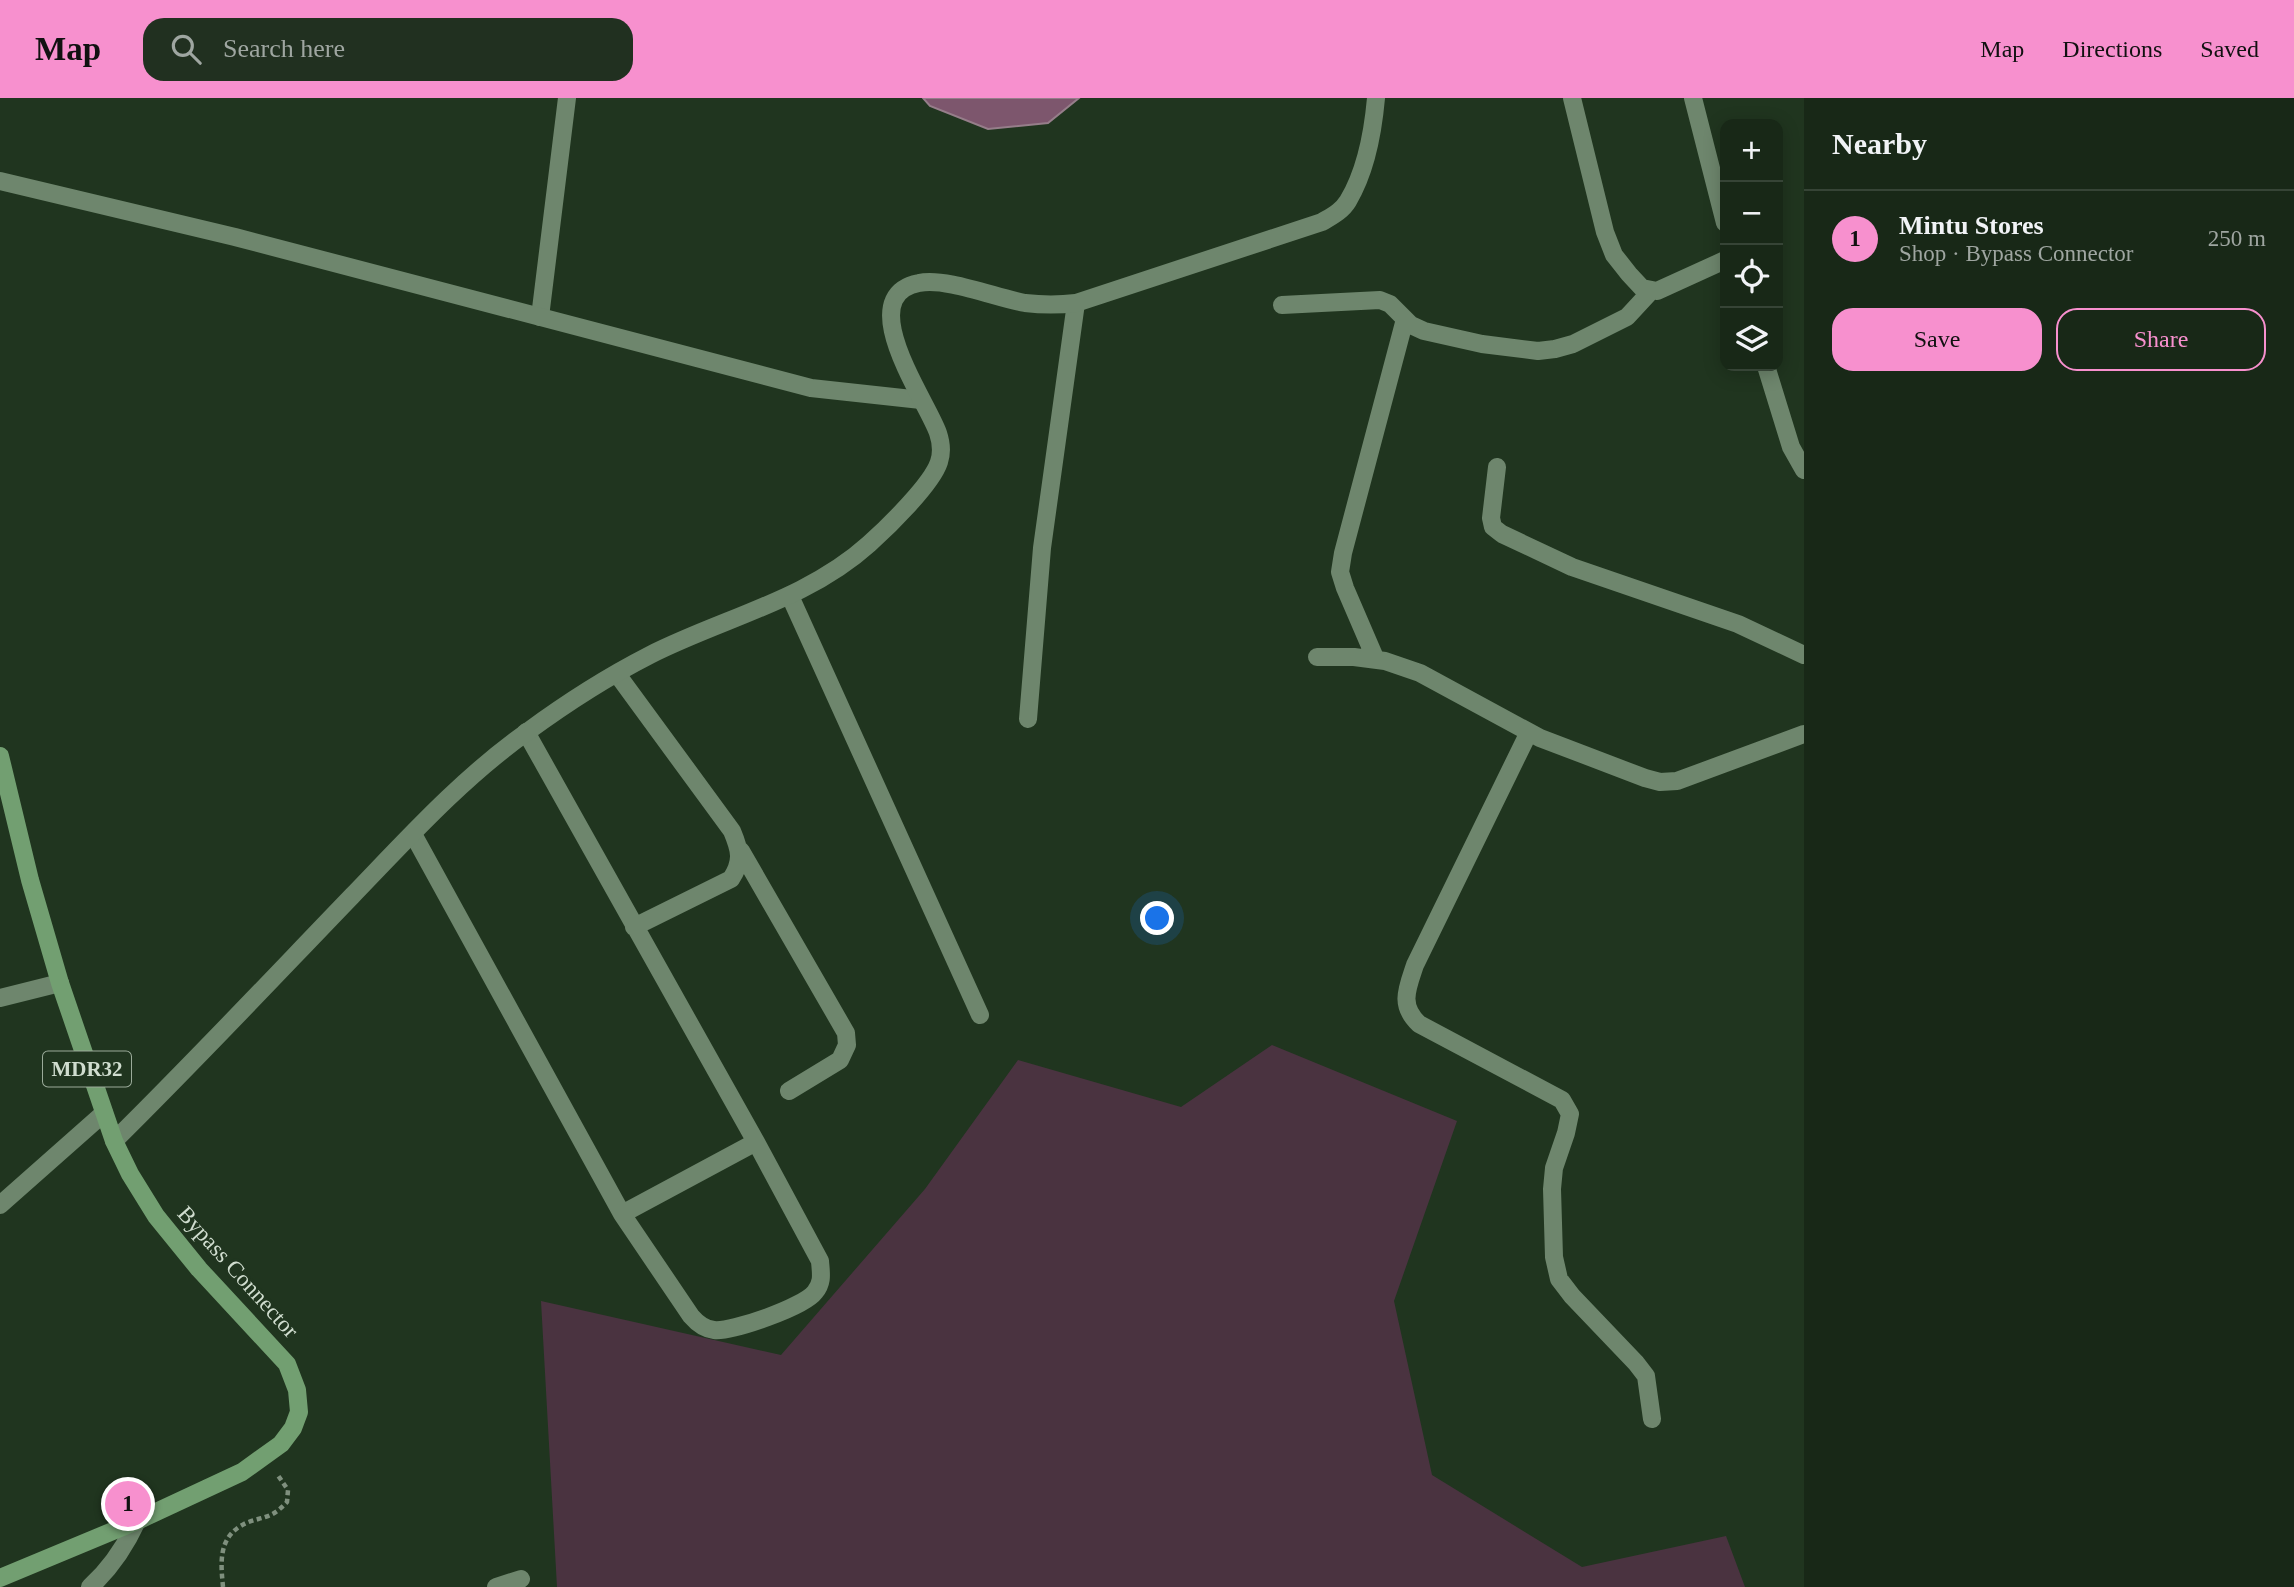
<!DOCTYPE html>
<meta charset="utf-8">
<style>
body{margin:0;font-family:"Times New Roman",serif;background:#213020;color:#f1f3f6}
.controls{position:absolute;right:21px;top:21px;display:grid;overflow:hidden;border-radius:14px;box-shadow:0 4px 18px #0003}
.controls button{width:63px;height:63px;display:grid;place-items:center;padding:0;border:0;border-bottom:2px solid #364436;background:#182817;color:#f1f3f6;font:35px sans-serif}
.you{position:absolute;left:1158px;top:821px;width:24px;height:24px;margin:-18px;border:5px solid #fff;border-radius:50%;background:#1a73e8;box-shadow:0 0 0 10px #1a73e833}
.badge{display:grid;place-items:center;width:46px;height:46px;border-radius:50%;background:#f790ce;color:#111;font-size:23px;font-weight:700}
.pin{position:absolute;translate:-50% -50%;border:4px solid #fff;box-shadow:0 2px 7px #0006}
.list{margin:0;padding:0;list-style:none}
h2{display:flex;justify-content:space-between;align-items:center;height:91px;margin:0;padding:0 28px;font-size:30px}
h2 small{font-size:23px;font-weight:400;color:#9fa6a1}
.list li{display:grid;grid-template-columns:46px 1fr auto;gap:21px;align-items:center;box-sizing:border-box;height:98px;padding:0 28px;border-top:2px solid #364436}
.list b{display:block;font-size:26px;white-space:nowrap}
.list p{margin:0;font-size:23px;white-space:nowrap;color:#9fa6a1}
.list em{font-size:23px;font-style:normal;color:#9fa6a1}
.actions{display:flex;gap:14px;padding:21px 28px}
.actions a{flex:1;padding:16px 0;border:2px solid #f790ce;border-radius:21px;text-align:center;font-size:24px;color:#f790ce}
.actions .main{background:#f790ce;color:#111}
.icon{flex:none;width:38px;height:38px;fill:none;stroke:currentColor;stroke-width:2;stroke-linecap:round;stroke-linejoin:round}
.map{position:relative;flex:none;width:1804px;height:1489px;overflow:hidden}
header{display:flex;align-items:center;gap:42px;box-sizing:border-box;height:98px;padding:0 35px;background:#f790ce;color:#111}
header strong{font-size:33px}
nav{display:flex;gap:38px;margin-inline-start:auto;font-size:24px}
.search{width:490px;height:63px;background:#213020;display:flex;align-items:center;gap:18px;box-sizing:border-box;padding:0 24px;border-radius:21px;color:#9fa6a1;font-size:26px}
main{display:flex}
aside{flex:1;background:#182817}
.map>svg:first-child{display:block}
</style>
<header>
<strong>Map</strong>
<div class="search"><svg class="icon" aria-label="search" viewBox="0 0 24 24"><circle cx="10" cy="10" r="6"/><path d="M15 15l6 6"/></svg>Search here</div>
<nav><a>Map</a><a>Directions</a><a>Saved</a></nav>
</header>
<main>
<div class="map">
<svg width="1804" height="1489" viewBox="0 0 1804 1489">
<rect width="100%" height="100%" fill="#20351f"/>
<path fill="#4a3340" d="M1272,947L1457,1023L1394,1203L1432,1377L1582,1469L1726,1438L1745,1489H557L541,1203L781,1257L925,1091L1018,962L1181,1009Z"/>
<path fill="#7d566d" stroke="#967e8a" stroke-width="2" d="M923,0H1079L1048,25L988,31L930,8Z"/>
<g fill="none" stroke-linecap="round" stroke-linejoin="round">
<path stroke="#7f907e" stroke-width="4.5" stroke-dasharray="5 3.5" stroke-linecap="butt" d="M223,1489C221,1467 218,1443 239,1429C257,1417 268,1425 287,1404L288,1392L277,1376"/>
<path stroke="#6e866d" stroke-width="18" d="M1572,0L1605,134L1614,157L1629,176L1642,190L1657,193L1725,162
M1282,207L1380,202L1390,206L1411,227L1424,233L1482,246L1538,253L1555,251L1573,246L1627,219L1652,192
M540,219L567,0
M1497,369L1491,420L1493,429L1502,436L1572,469L1738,526L1804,557
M790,498L980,917
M1317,559H1354L1385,563L1420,575L1540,640L1645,680L1660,684L1677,683L1804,636
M1376,562L1345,490L1340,474L1343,455L1405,221
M617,576L732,733C740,752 743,763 731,781L634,829
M1028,621L1042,450L1076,205
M1529,634L1415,867C1407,891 1399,907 1419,926L1562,1002L1570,1016L1566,1035L1554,1070L1552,1091L1554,1159L1559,1181L1572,1198L1636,1265L1646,1278L1652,1321
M413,736L622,1116L691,1218C697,1225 704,1231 714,1232C732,1234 804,1209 815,1194C823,1184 821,1176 820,1163L756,1044L526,634
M741,753L846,935L847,947L840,962L789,993
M0,900L60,885
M622,1116L756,1044"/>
<path stroke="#6e866d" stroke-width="18" d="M0,83L235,139L811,290L921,302
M0,1107L104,1015
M90,1489C111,1470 125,1449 137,1423
M496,1489L521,1481"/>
<path stroke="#6e866d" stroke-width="18" d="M1693,0L1725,125
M1766,268L1791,349L1804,372
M114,1043C195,963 273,880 352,798C407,741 462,680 527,634C565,606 607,579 650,557C723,520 807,502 869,446C888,429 932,386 939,364C942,355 941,344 938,335C927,303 851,198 919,185C945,179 997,200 1025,205C1043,207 1059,207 1076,205L1322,124C1332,118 1342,113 1348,103C1366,73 1373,34 1376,0"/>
<path stroke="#729f71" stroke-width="18" d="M0,658L30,782L60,885L114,1043L130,1076L156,1118L199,1171L287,1266L297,1292L299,1314L293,1330L281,1346L242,1374L137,1423L0,1480"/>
</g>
<g text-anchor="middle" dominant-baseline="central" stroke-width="6" stroke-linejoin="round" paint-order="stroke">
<rect fill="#20351f" stroke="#9bab9a" stroke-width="2" x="43" y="953.5" width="88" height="35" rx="5"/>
<g font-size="21" font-weight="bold" fill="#d0ddcf">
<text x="87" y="971">MDR32</text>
</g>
<g font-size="23" fill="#d0ddcf" stroke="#20351f">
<text transform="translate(238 1174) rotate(48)">Bypass Connector</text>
</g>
</g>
</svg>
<div class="controls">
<button>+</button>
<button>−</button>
<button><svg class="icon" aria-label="locate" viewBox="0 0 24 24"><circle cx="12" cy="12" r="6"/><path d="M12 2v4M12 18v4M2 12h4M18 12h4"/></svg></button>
<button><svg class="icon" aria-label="layers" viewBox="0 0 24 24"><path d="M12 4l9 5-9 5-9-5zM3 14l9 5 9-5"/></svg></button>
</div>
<div class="you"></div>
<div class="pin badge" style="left:128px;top:1406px">1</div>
</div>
<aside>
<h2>Nearby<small></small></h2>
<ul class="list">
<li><span class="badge">1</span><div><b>Mintu Stores</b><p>Shop · Bypass Connector</p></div><em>250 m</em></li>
</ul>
<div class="actions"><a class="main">Save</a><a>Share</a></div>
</aside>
</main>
